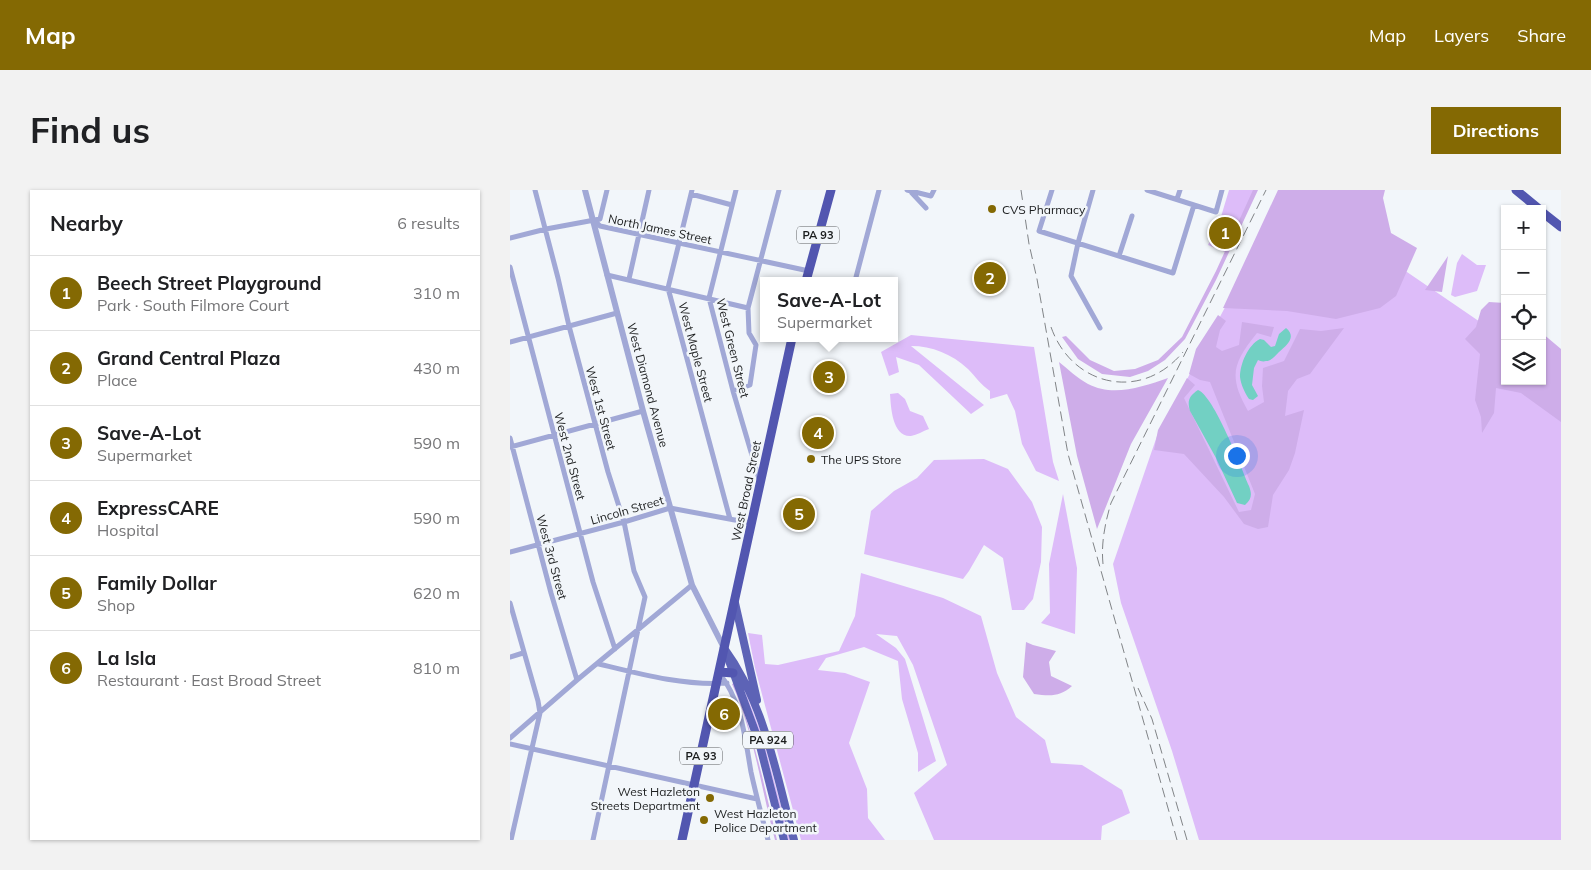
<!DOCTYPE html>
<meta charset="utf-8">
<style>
body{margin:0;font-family:Mulish,sans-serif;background:#f2f2f2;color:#202124}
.controls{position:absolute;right:15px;top:15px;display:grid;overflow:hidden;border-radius:0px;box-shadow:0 1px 4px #0004}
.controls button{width:45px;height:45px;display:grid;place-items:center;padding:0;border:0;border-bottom:1px solid #e0e0e0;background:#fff;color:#202124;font:25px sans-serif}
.you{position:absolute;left:726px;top:265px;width:18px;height:18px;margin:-12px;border:4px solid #fff;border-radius:50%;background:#1a73e8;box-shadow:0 0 0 8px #1a73e833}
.badge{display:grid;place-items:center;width:32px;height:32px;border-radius:50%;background:#846903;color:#fff;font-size:16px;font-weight:700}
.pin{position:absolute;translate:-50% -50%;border:2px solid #fff;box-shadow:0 1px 5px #0006}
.popup{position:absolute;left:250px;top:87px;width:138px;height:65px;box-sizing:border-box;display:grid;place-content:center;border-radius:0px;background:#fff;filter:drop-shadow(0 1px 4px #0005);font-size:16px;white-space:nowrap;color:#757577}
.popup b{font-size:19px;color:#202124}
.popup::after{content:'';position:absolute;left:50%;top:100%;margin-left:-10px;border:10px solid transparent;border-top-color:#fff}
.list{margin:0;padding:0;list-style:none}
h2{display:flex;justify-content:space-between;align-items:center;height:65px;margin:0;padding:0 20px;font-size:21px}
h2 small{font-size:16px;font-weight:400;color:#757577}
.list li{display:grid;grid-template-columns:32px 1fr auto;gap:15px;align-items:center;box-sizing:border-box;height:75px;padding:0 20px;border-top:1px solid #e0e0e0}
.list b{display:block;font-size:19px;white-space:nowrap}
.list p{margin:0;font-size:16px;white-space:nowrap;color:#757577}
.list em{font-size:16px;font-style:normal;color:#757577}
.icon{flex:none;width:28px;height:28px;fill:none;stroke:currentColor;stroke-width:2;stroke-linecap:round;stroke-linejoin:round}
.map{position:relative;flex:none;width:1051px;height:650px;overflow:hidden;border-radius:0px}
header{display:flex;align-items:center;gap:30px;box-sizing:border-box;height:70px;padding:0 25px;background:#846903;color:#fff}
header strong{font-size:24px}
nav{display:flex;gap:28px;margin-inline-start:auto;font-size:18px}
.intro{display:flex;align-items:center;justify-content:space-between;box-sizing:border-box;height:120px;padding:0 30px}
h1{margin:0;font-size:35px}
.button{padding:12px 22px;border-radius:0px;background:#846903;color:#fff;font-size:18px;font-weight:700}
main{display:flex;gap:30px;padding:0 30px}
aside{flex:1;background:#fff;border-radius:0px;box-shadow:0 1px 4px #0004}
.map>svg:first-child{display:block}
</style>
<header>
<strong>Map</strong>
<nav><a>Map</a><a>Layers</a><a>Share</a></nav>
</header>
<div class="intro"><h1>Find us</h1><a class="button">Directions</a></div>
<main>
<aside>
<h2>Nearby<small>6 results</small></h2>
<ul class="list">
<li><span class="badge">1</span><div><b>Beech Street Playground</b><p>Park · South Filmore Court</p></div><em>310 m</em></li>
<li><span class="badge">2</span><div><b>Grand Central Plaza</b><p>Place</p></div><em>430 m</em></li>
<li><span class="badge">3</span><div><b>Save-A-Lot</b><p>Supermarket</p></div><em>590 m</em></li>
<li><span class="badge">4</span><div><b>ExpressCARE</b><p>Hospital</p></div><em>590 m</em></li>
<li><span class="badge">5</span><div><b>Family Dollar</b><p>Shop</p></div><em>620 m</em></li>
<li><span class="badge">6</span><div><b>La Isla</b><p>Restaurant · East Broad Street</p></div><em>810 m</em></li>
</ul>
</aside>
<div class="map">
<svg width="1051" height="650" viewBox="0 0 1051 650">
<rect width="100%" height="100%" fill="#f2f6fa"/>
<path fill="#ddbcf9" d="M719,0H746L715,62L698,55L710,30Z
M777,0L995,149V191H1032L1051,187V650H689L662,561L611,413L603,374L647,246Z
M952,64L967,75H976L967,101L945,107L941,105L947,73Z
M401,145L524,157L543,272L549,291L526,281L512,254L505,221L497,204L480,209V201C471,195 465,186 458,179C442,164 422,156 401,156L474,215L461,224L409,175L386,167L389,182L379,186L371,162Z
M388,203L395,209L400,221L413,226L419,239C413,241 407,245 401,246C382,247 381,217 380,204Z
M474,269L498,279L522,312L532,337L531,372L523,409L514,420H502L493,368L474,355L459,381L453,389L354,364L361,321L384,301L407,288L424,270Z
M553,304L567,378L565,444L531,433L540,423L539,374Z
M351,383L433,408L471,426L487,483L506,527L535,550L541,573L572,575L612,600L620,623L592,636L591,650H424L404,603L437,575L403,475L387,446L366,444L386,458L395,469L426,571L408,582V563L392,509L388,471L354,457L316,468L308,480L335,483L360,492L339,553L357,599L358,628L375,650H291L245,478L238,443L252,445L255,474L268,475L329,461L345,426Z
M232,493L252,545L280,650H278L257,569Z"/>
<path fill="#ceade9" d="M743,0H748L706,90L675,149L655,170L638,181L620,187L592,184L568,169L552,147L556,146L580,170L604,181L625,179L648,170L672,147L706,81Z
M768,0H875L873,8L881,43L907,58L886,106L870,118L826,129L777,121L713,118Z
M938,66L932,102L915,100Z
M979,112L995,113V191H1032V143L1051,159V232L1011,203L986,198L984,223L972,243L971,227L965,210L970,164L955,149L966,137L971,120Z
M708,125L716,131L710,140L706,157L712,161L729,155L732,132L764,137L761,147L747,143C723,173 718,186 738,221L754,212L752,196L753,178L774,171L790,139L811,141L834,138L800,184L787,189L778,201L775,226L794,220L785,263L779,280L763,305L758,337L748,339L734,334L714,307L674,264L644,260L648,240L677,188L685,195L674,208L729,322L741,320L745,304L700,192L690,190L679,184L686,159Z
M549,172C558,179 567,188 578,194C603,207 632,197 658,188L621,254L587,339L567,266Z
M516,452L523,455L546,461L539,472L541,486L562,496C550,507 540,506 524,504L513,487Z
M224,493C243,544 255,597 267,650H265C251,598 244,543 222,494Z"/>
<path fill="#72d0c3" d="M776,138C787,147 777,155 769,162C765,166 761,171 756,171C753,172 750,171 748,170L744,178L742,195L748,206L743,210L739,209C735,203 731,195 730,187C730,174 738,155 750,149L754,150L761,157L765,156L769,144Z
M688,200C704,206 731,277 739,296C742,304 742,309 735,315L727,313L706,268L680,221C677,211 679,206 688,200Z"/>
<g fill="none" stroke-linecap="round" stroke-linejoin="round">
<path stroke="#a1a8d6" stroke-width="5" d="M25,0L48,88L59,136L98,282L114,332L124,381L135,407L83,650
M182,0L158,98L220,329
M226,0L199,108L223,201L249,289
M397,0L421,6L424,0
M542,0L529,41L663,83L684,15
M583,0L568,53L561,86L590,138
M637,0L706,22L712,0
M401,2L416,18
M181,4L222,15
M667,9L670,0
M83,29L90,36L299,81
M0,48L36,39L90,29L97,0
M609,66L622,26
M0,77L83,392L105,459
M97,85L238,118
M119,89L139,0
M345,91L369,0
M0,152L107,123
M223,201L240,195L246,155L239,143L238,118L269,0
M0,248L41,403L67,490
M0,257L133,221
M0,362L114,332L160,318L241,333
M0,413L28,511L30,523L1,650
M0,467L13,463
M89,474C130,484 174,496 217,493
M209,483C232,511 235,548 241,582C246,605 252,627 258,650
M0,548L67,490L182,395
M0,554L247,609"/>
<path stroke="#a1a8d6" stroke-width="6" d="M75,0L133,221L182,395L214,458"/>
<path stroke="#5d63b6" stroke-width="8" d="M225,413L247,510
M214,458C255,514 266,584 284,650
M218,468L249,552L274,650"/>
<path stroke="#5256b0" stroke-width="9" d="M1006,0L1029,19
M1032,22L1051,37
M296,91L321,0
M210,482L223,483
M172,650L282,148"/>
<path stroke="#818487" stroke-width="1" stroke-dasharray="10 5" stroke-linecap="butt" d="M511,0L519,54L527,89L558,264L667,650
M541,137C562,197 632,212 673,162
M593,374C591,353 595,333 601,313L756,0
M628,498L642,529L677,650"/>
</g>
<g fill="#846903" stroke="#f2f6fa" stroke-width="2">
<circle cx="482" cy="19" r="5"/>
<circle cx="301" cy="269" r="5"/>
<circle cx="200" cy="608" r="5"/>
<circle cx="194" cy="630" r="5"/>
</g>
<g text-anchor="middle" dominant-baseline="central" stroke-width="5" stroke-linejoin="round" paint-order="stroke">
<g fill="#f2f6fa" stroke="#5c5e60" stroke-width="1">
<rect x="287" y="36.5" width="42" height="17" rx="4"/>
<rect x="233" y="541.5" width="50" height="17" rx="4"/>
<rect x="170" y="557.5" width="42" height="17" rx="4"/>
</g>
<g font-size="11" font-weight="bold" fill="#1b1d1e">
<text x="308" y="45">PA 93</text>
<text x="258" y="550">PA 924</text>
<text x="191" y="566">PA 93</text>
</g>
<g font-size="12" fill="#1b1d1e" stroke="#f2f6fa" text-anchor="start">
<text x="492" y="19">CVS Pharmacy</text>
<text x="311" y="269">The UPS Store</text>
<text x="190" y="601" text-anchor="end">West Hazleton<tspan x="190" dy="14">Streets Department</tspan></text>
<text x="204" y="623">West Hazleton<tspan x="204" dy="14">Police Department</tspan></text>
</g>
<g font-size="12" fill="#1b1d1e" stroke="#f2f6fa">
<text transform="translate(150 39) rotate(12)">North James Street</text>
<text transform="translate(223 158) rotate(76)">West Green Street</text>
<text transform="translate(186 162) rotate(75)">West Maple Street</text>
<text transform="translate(138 195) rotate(75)">West Diamond Avenue</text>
<text transform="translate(91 218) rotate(75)">West 1st Street</text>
<text transform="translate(60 266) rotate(75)">West 2nd Street</text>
<text transform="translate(236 301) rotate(-78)">West Broad Street</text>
<text transform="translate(117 320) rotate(-16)">Lincoln Street</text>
<text transform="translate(42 367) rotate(75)">West 3rd Street</text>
</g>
</g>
</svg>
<div class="controls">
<button>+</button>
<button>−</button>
<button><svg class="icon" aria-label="locate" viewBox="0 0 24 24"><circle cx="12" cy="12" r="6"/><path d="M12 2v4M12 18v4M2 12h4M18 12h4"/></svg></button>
<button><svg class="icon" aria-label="layers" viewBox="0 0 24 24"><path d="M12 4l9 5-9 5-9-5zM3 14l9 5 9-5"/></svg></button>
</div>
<div class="you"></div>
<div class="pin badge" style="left:715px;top:43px">1</div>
<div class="pin badge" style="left:480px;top:88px">2</div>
<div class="pin badge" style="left:319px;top:187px">3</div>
<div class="popup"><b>Save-A-Lot</b>Supermarket</div>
<div class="pin badge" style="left:308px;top:243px">4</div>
<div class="pin badge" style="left:289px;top:324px">5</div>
<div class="pin badge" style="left:214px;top:524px">6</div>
</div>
</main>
